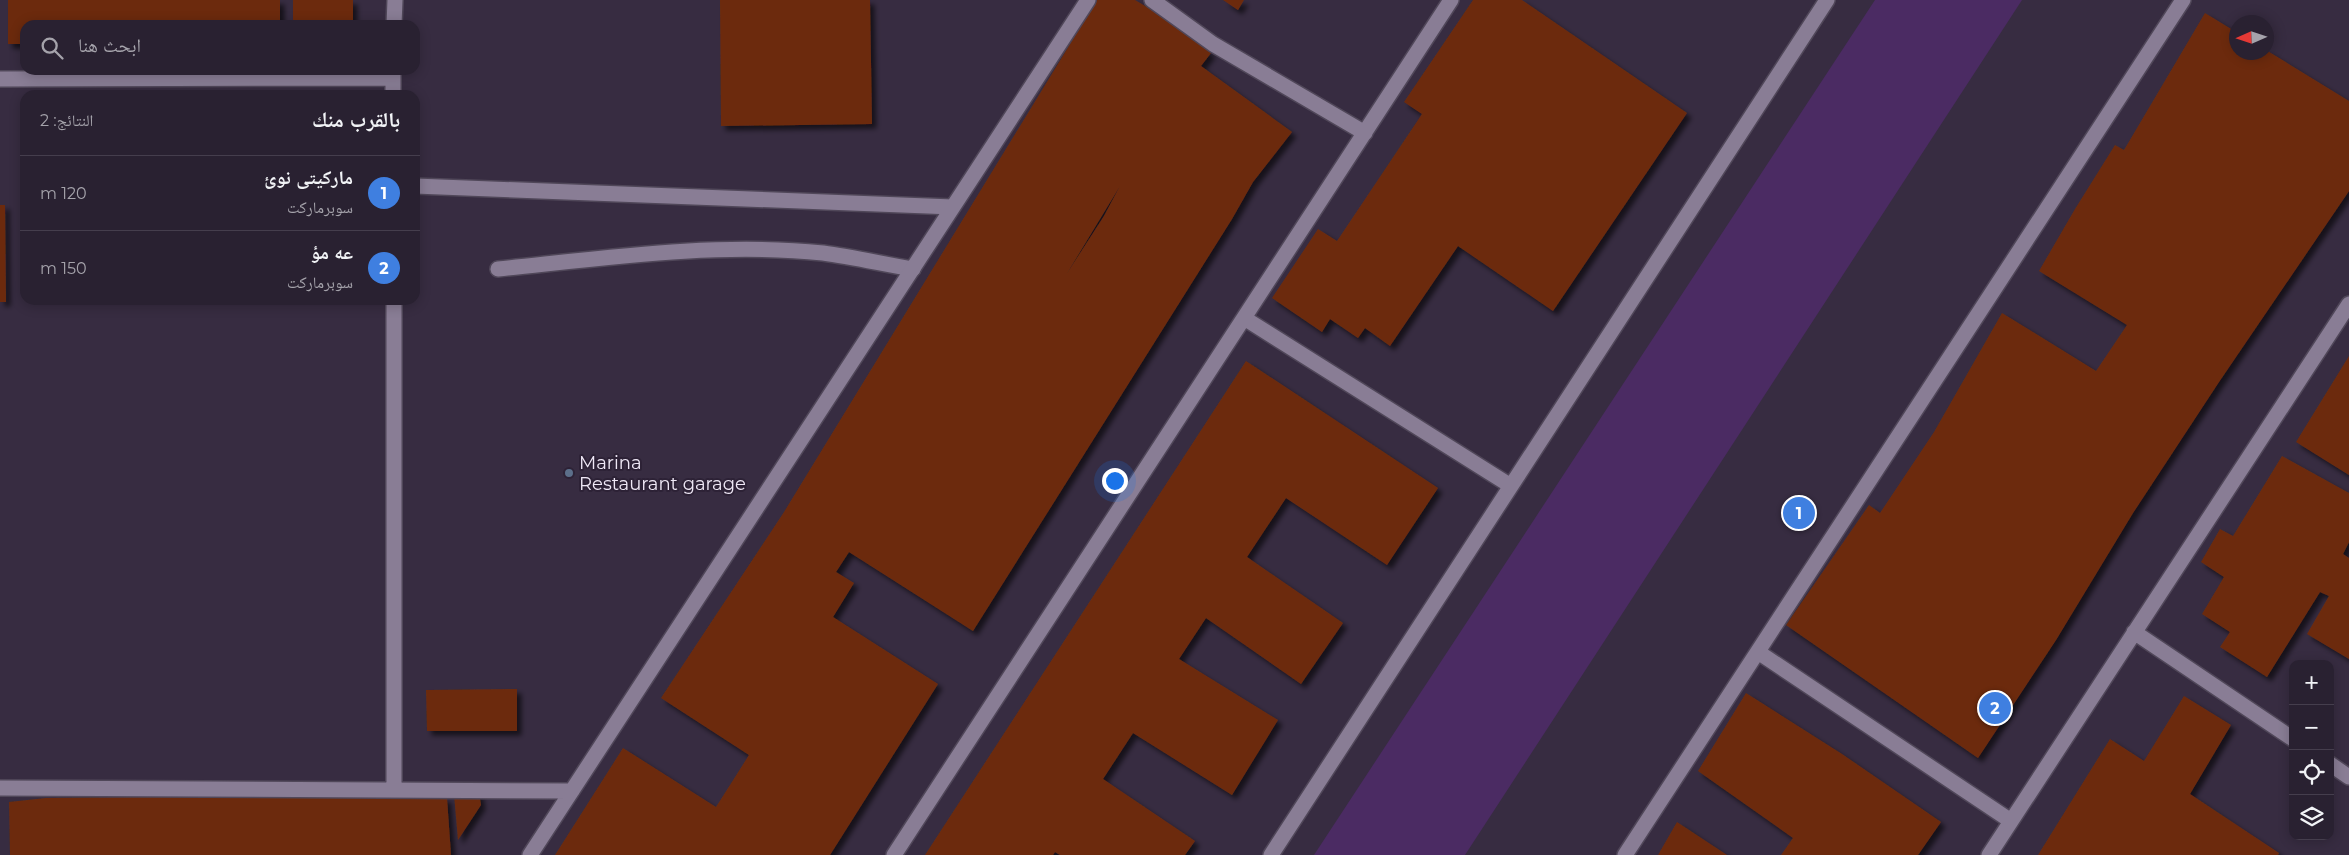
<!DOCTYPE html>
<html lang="ar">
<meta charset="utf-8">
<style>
body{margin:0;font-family:Montserrat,"Noto Naskh Arabic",sans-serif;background:#352e3d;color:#f1f3f6;direction:rtl}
.controls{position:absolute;right:15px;bottom:15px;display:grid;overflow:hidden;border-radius:10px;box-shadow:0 2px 12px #0003}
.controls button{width:45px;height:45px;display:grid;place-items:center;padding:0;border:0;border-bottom:1px solid #453e4d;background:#292131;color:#f1f3f6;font:25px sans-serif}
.compass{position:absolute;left:2229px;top:15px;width:45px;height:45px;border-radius:50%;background:#292131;box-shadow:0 2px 12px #0003;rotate:267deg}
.you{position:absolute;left:1114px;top:480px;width:18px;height:18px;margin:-12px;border:4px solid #fff;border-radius:50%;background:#1a73e8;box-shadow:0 0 0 8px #1a73e833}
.badge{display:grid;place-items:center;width:32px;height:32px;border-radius:50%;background:#47d779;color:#fff;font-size:16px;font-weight:700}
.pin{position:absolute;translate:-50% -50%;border:2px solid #fff;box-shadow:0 1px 5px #0006}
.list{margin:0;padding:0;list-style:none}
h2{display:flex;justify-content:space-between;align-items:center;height:65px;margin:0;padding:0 20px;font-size:21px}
h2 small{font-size:16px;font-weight:400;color:#a5a3ab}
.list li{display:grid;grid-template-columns:32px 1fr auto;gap:15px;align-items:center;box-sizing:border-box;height:75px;padding:0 20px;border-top:1px solid #453e4d}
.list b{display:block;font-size:19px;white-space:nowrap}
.list p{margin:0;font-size:16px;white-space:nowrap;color:#a5a3ab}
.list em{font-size:16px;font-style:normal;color:#a5a3ab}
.icon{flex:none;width:28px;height:28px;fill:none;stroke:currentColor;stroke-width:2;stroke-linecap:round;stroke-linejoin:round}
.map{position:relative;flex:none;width:2349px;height:855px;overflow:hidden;direction:ltr}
.search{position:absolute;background:#292131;box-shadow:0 2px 12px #0003;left:20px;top:20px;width:400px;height:55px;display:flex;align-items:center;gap:12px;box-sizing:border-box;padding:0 18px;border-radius:15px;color:#a5a3ab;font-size:19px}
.panel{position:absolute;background:#292131;box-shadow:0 2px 12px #0003;left:20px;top:90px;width:400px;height:215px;border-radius:15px;direction:rtl}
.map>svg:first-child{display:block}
</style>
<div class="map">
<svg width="2349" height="855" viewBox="0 0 2349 855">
<defs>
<filter id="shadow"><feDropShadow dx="4.5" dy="4.5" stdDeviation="2.5" flood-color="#0009"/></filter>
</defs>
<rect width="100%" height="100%" fill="#372c41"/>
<path fill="#4b2b63" d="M1875,0H2022L1465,855H1314Z"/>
<path fill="#6c2c0e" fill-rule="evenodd" filter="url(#shadow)" d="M8,0H280V25H25V44H8Z
M293,0H353V25H293Z
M720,0H870L872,124L721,126Z
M1097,0H1135L1162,16L1211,53L1201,66L1292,132L1253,182L1232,219L973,631L849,552L836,572L854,583L833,617L938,684L830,855H555L623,748L716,807L749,755L661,698L784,512ZM1120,186L1104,216L1066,275Z
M1223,0H1244L1238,10Z
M1473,0H1522L1687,113L1553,311L1458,246L1390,346L1365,328L1358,338L1330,319L1322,332L1272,298L1318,229L1337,241L1422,114L1404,102Z
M2205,13L2236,32V52H2266V50L2349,101V191L2219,382L2133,513L2056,640L1978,758L1786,625L1869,505L1880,513L1934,432L2002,313L2096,371L2127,325L2039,271L2075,209L2115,145L2124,150Z
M0,205H5L6,302H0Z
M2349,356V475L2296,442Z
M1246,361L1438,488L1387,565L1286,498L1247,557L1343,623L1301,684L1206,618L1179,659L1278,720L1232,795L1133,733L1103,779L1195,841L1185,855H1060L1055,852L1053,855H925Z
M2282,456L2349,493V542L2343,554L2349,558V659L2307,634L2329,596L2320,592L2267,677L2220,647L2230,632L2202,614L2224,577L2201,562L2220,529L2233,536Z
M517,689V731H427L426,690Z
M1746,693L1842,754L1941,822L1918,855H1781L1793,838L1698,771Z
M2184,696L2231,725L2190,794L2279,853L2278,855H2038L2110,739L2144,761Z
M479,793L481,805L458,840L454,794Z
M353,795L447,798L451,855H10L9,802L46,798Z
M1677,822L1727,855H1658Z"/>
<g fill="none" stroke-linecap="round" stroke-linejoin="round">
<defs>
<path id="service" d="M498,269C605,258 716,242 823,253C853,257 883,264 913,269"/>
<path id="minor" d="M1152,0L1213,44L1365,133
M394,25L395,0
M0,79L393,78
M393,95V70
M415,186L953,207
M394,300V790
M1244,318L1511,486
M2134,632L2293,739
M1758,652L2011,821
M2330,764L2349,777
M0,788L572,791
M530,855L1088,0
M894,855L1451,0
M1271,855L1827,0
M1625,855L2183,0
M1989,855L2349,304"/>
</defs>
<use href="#service" stroke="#504759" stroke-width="18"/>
<use href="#minor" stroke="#504759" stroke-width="18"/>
<use href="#service" stroke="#897d95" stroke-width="15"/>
<use href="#minor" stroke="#897d95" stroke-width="15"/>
</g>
<circle fill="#5c6f8a" stroke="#2d2236" stroke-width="2" cx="569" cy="473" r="5"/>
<g text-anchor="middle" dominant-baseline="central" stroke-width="4" stroke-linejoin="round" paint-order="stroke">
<g font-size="18" fill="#efe8f6" stroke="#2d2236" text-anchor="start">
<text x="579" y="463">Marina<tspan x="579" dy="21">Restaurant garage</tspan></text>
</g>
</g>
</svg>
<div class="controls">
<button>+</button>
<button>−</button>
<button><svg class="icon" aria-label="locate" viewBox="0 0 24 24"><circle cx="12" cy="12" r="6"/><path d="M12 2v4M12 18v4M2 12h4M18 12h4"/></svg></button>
<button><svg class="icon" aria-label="layers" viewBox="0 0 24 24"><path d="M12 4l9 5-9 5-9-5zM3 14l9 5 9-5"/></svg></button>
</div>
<svg class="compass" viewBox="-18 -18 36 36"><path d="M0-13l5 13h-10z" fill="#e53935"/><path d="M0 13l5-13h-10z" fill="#a5a3ab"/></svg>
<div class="you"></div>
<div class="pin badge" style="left:1799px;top:513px;background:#3f7fe0">1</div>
<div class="pin badge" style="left:1995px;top:708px;background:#3f7fe0">2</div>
<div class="search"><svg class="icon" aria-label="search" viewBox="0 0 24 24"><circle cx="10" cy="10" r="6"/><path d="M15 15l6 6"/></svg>ابحث هنا</div>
<section class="panel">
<h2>بالقرب منك<small>النتائج: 2</small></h2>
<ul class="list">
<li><span class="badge" style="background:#3f7fe0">1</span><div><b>مارکیتی نوئ</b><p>سوبرماركت</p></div><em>120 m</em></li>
<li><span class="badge" style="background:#3f7fe0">2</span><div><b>عه مؤ</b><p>سوبرماركت</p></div><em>150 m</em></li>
</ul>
</section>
</div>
